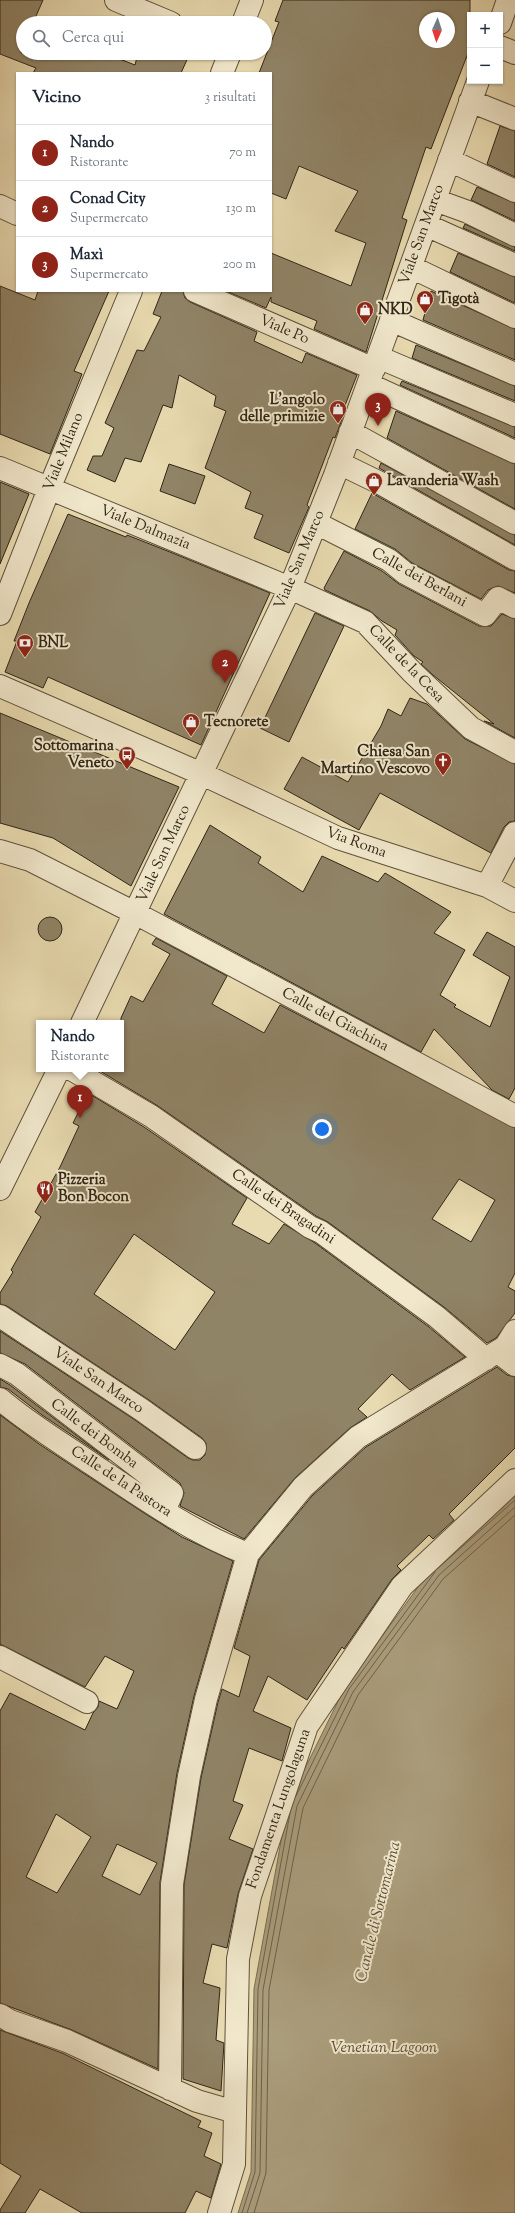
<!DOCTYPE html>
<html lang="it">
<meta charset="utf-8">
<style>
body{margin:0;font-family:"Sorts Mill Goudy",serif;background:#f2f2f3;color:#1f2937}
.controls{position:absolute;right:12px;top:12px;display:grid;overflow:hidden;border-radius:0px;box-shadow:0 1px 3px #0004}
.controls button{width:36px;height:36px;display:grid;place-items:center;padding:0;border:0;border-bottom:1px solid #e0e1e3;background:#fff;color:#1f2937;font:20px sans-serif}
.compass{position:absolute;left:419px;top:12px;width:36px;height:36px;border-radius:50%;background:#fff;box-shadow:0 1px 3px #0004;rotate:183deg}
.you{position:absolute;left:322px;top:1129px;width:14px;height:14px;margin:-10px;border:3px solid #fff;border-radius:50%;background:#1a73e8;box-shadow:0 0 0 6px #1a73e833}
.badge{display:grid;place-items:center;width:26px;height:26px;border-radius:50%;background:#8f2418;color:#fff;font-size:13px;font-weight:700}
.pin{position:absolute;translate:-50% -33px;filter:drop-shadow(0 1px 2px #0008)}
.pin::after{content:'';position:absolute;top:21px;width:14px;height:12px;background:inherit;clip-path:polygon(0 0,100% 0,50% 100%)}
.popup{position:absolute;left:36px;top:1020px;width:88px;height:52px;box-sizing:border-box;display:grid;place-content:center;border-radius:0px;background:#fff;filter:drop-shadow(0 1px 3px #0005);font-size:13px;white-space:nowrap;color:#747a83}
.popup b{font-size:15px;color:#1f2937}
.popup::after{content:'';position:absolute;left:50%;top:100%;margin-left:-8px;border:8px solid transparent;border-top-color:#fff}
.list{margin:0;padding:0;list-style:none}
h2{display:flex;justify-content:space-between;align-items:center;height:52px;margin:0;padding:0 16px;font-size:17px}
h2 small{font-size:13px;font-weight:400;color:#747a83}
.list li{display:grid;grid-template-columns:26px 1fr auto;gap:12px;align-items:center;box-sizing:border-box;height:56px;padding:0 16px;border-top:1px solid #e0e1e3}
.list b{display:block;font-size:15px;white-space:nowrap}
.list p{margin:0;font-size:13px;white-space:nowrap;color:#747a83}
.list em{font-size:13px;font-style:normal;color:#747a83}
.icon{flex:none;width:22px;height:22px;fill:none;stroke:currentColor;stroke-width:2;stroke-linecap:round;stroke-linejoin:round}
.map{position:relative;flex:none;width:515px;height:2213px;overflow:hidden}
.search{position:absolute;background:#fff;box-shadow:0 1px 3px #0004;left:16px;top:16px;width:256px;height:44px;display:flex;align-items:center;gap:10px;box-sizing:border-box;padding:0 14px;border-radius:22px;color:#747a83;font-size:15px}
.panel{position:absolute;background:#fff;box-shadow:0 1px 3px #0004;left:16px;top:72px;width:256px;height:220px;border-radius:0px}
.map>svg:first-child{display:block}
</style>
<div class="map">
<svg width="515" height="2213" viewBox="0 0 515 2213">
<rect width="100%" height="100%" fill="#e9dbb1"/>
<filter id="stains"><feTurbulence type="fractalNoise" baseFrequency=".005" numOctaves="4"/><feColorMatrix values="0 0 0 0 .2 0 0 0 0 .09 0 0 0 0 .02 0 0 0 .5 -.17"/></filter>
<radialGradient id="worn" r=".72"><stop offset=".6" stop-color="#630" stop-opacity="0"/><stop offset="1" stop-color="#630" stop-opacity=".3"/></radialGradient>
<path fill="#aa9d7c" stroke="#796d53" d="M515,1495V2213H238L251,2172L254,1989L288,1803L345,1687L432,1568Z"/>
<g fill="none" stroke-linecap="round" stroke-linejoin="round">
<path stroke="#6d6149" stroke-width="1" d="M438,1568L515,1500
M296,1796L349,1689L435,1572
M242,2213L255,2172L258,1989L290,1813
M247,2213L260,2173L263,1990L297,1806L353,1692L439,1575L515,1507
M254,2213L266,2173L269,1990L303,1808L358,1695L443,1579L515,1515"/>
</g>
<path fill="#908467" stroke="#302516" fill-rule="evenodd" d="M0,0H43L33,23H23V47L21,53H104L135,65L138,53H190L181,73H33L36,68L0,54Z
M283,0H470V48L431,149L426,147L402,218L407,220L366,352L314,329L317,321L271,302V297L266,308L226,291H271V253L351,286L366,243L335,231L358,191L299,166L286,199L271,193V73H259L279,22L275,21ZM425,18H449V42H425Z
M500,126L515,131V177L487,164Z
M477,187L515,203V221L471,200Z
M465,224L515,247V251L463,228Z
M458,253L515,277V303L450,272Z
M0,286L35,300L38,291H109L74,371L82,374L50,454L0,434Z
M162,291H183L185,298L190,302L257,332L254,341L302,363L306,353L357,375L342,413L344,414L335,438L333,437L307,505L309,507L289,553L254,538L263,515L245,508L251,492L205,468L226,411L214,406L216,396L179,375L172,408L163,405L141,462L125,458L115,482L87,470L93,456H102L114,428L105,423L137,350L144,351L161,317L153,314Z
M431,291L515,329V360L423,320Z
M416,345L515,386V401L412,358Z
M402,381L515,427V438L400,385Z
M396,411L515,464V509L387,438Z
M381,463L515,535V545L379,468Z
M169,464L205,476L195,504L160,491Z
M0,482L29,494L0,564Z
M372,493L509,570L515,571V593L498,586L488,590L481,599L412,563L395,549L355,529Z
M68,514L126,537L127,535L170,552L270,593L201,745L48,677L43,688L5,672L17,641H14L29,603Z
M344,551L382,571L399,584L479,626H491L502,614L515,619V738L484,721L494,724L433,675L421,664L423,662L414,656L395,635L397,630L382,621L370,611L325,590L324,588Z
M315,613L344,626L289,742L260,728Z
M410,698L427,704L465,739L515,764V821L509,822L504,827L491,853L380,793L359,830L284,789L302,757L348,782L381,726L388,709L401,716Z
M0,713L179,787L131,886L53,838L0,823Z
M210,825L261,857L258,863L303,892L322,856L378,882L385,873L451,912L434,933L465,950L440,995L456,1005L454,1007L490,1027L510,977L473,955L487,932L515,947V1088L509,1099L492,1090L434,1029L421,1052L164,914Z
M38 929a12 12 0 1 1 24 0a12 12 0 1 1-24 0Z
M156,938L227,976L212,1004L264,1033L280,1005L515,1128V1273L508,1287L515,1291V1313L496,1338L487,1343L444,1307L328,1222L316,1216L158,1106L100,1071L101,1069H121V1018L131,996L143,1002L170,954L152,944ZM459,1179L495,1200L471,1242L432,1219Z
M88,1093L144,1127L247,1198L232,1224L269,1244L284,1224L315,1243L429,1327L465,1357L410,1390L392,1374L358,1409L367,1417L350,1428L295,1478L244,1539L180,1506L184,1493L180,1483L25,1364L0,1353V1331L135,1420L188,1458L193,1460H200L205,1455L206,1443L202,1438L149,1400L7,1306L0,1304V1293L13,1272L11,1270L41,1217L35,1212L60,1167L79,1126L73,1123ZM134,1234L215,1292L175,1350L94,1294Z
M497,1367L507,1375L515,1377V1448L449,1514L454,1520L433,1539L429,1535L397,1566L401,1570L392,1579L344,1649L342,1647L307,1700L268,1676L253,1711L291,1728L282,1761L249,1748L233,1801L243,1805L229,1839L253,1849L238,1894L227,1948L212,1944L203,1983L220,1988L216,2040L224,2043L221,2091L183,2079L184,1885L201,1778L218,1702L222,1689L239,1697L250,1656L234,1648L259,1560L312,1496L366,1447Z
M0,1379L10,1385L109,1460L42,1415L8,1389L0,1387Z
M0,1415L39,1444L144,1513L182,1537L233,1561L194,1696L177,1773L160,1882L158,2069L72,2030L0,2003V1711L10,1693L85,1730L93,1713L98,1707L99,1701L117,1709L134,1671L105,1656L85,1687L0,1644ZM56,1814L91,1837L57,1893L26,1877ZM117,1844L157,1863L140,1895L102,1876Z
M0,2030L62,2053L201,2121L198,2127L212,2133L204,2156L221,2164L211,2198L196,2191L185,2213H82L40,2189L25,2213H0V2210L21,2176L0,2163Z"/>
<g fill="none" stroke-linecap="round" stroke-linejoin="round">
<defs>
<path id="minor" d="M116,0L171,23
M243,23L252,0
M500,23L508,0
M500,47L515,53
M222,73L230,53
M470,101L515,119
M449,160L515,191
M435,200L468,212L515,235
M0,206L17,214
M426,225L515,265
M411,267L515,317
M195,291L374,369
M391,320L515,374
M378,357L515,415
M368,384L515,452
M350,432L515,523
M339,463L380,483L515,559
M0,468L290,588L365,622L412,672L471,728L515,752
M316,523L389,560L405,573L485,615L498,598L515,607
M0,614L49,489L131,291
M0,686L202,774L338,838L487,886L515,901
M0,851L30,860L135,913L515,1116
M487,886L515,833
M82,1023L290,588L335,475L478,81
M71,1069L151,1116L310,1227L321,1232L437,1317L486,1359
M0,1189L59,1069
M0,1316L142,1410L195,1448
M498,1352L515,1365
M0,1365L17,1374L172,1493L164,1511
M0,1399C29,1424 63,1444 95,1466C144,1499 193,1533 248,1554
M0,1657L87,1702
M0,2015L10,2021L67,2041L197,2101L235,2112
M170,2089L172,1884L189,1776L206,1699L248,1554L303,1487L358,1437L505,1347L515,1331
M219,2213L234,2164L238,1959L250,1896L307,1726L402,1586L515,1480"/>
</defs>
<use href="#minor" stroke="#5e523d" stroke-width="24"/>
<use href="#minor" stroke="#f1e8cc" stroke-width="22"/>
</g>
<defs>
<symbol id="shop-pin" viewBox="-11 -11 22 30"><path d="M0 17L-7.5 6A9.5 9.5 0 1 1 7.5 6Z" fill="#8f2418" stroke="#f1e8cc"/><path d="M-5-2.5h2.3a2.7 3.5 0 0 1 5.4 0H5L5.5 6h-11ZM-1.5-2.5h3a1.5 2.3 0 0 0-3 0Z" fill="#fff"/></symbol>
<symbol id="bank-pin" viewBox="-11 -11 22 30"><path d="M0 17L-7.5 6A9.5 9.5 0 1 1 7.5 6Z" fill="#8f2418" stroke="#f1e8cc"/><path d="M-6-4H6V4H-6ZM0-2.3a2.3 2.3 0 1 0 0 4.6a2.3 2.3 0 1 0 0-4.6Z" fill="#fff"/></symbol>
<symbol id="bus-pin" viewBox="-11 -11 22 30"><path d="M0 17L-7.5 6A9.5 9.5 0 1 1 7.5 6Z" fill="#8f2418" stroke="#f1e8cc"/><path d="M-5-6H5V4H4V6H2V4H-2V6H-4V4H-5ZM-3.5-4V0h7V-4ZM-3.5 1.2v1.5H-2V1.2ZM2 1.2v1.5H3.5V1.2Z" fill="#fff"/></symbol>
<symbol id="church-pin" viewBox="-11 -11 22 30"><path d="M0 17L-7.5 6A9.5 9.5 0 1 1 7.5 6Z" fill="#8f2418" stroke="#f1e8cc"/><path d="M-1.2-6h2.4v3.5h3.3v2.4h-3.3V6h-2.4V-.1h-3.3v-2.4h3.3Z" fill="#fff"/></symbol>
<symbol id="restaurant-pin" viewBox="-11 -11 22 30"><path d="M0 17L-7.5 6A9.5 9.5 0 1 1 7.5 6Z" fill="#8f2418" stroke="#f1e8cc"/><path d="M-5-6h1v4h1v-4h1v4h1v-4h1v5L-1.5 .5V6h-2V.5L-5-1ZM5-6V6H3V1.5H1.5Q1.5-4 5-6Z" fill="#fff"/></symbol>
</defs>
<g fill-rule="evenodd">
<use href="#shop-pin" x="415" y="289" width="20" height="27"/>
<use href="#shop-pin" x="355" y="300" width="20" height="27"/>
<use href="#shop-pin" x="328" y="399" width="20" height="27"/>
<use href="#shop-pin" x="364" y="471" width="20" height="27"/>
<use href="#bank-pin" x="15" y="633" width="20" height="27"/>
<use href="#shop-pin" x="181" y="712" width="20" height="27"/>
<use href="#bus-pin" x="117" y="745" width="20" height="27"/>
<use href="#church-pin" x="433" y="751" width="20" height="27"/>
<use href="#restaurant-pin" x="35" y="1179" width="20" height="27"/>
</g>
<g text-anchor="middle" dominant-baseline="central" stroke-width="4" stroke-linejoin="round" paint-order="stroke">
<g font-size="15" fill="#302516" stroke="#f1e8cc">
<text transform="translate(422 235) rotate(-70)">Viale San Marco</text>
<text transform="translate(284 330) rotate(23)">Viale Po</text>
<text transform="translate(64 452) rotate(-68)">Viale Milano</text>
<text transform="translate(145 528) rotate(22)">Viale Dalmazia</text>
<text transform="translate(300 560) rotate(-67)">Viale San Marco</text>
<text transform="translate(419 578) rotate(29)">Calle dei Berlani</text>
<text transform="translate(406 664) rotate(46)">Calle de la Cesa</text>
<text transform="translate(356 843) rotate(20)">Via Roma</text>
<text transform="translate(164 854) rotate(-65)">Viale San Marco</text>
<text transform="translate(335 1020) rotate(28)">Calle del Giachina</text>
<text transform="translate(283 1207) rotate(34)">Calle dei Bragadini</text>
<text transform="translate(98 1381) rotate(34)">Viale San Marco</text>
<text transform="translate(94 1434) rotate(37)">Calle dei Bomba</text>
<text transform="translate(121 1482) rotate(33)">Calle de la Pastora</text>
<text transform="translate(279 1809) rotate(-71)">Fondamenta Lungolaguna</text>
</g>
<g font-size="15" font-weight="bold" fill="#302516" stroke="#f1e8cc" text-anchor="start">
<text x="438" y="299">Tigotà</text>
<text x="378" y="310">NKD</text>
<text x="325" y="400" text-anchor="end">L'angolo<tspan x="325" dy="17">delle primizie</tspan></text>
<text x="387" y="481">Lavanderia Wash</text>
<text x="38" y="643">BNL</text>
<text x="204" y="722">Tecnorete</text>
<text x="114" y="746" text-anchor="end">Sottomarina<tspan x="114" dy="17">Veneto</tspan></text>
<text x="430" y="752" text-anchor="end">Chiesa San<tspan x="430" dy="17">Martino Vescovo</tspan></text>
<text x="58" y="1180">Pizzeria<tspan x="58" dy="17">Bon Bocon</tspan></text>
</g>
<g font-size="16" font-style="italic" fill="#5b4f3a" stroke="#f1e8cc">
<text transform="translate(379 1912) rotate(-76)">Canale di Sottomarina</text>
<text x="384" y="2048">Venetian Lagoon</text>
</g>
</g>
<rect width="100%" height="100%" filter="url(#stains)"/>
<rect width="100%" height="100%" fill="url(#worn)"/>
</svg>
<div class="controls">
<button>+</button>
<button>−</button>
</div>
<svg class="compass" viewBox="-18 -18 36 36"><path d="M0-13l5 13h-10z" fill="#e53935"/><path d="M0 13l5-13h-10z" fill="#747a83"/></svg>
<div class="you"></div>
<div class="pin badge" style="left:80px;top:1118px">1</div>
<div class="popup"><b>Nando</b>Ristorante</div>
<div class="pin badge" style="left:225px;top:683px">2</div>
<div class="pin badge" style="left:378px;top:426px">3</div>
<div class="search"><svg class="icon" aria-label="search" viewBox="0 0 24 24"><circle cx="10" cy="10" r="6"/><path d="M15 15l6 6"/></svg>Cerca qui</div>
<section class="panel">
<h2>Vicino<small>3 risultati</small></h2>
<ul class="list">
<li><span class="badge">1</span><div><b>Nando</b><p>Ristorante</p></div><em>70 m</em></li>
<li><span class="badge">2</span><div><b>Conad City</b><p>Supermercato</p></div><em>130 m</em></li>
<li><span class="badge">3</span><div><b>Maxì</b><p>Supermercato</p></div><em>200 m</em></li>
</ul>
</section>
</div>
